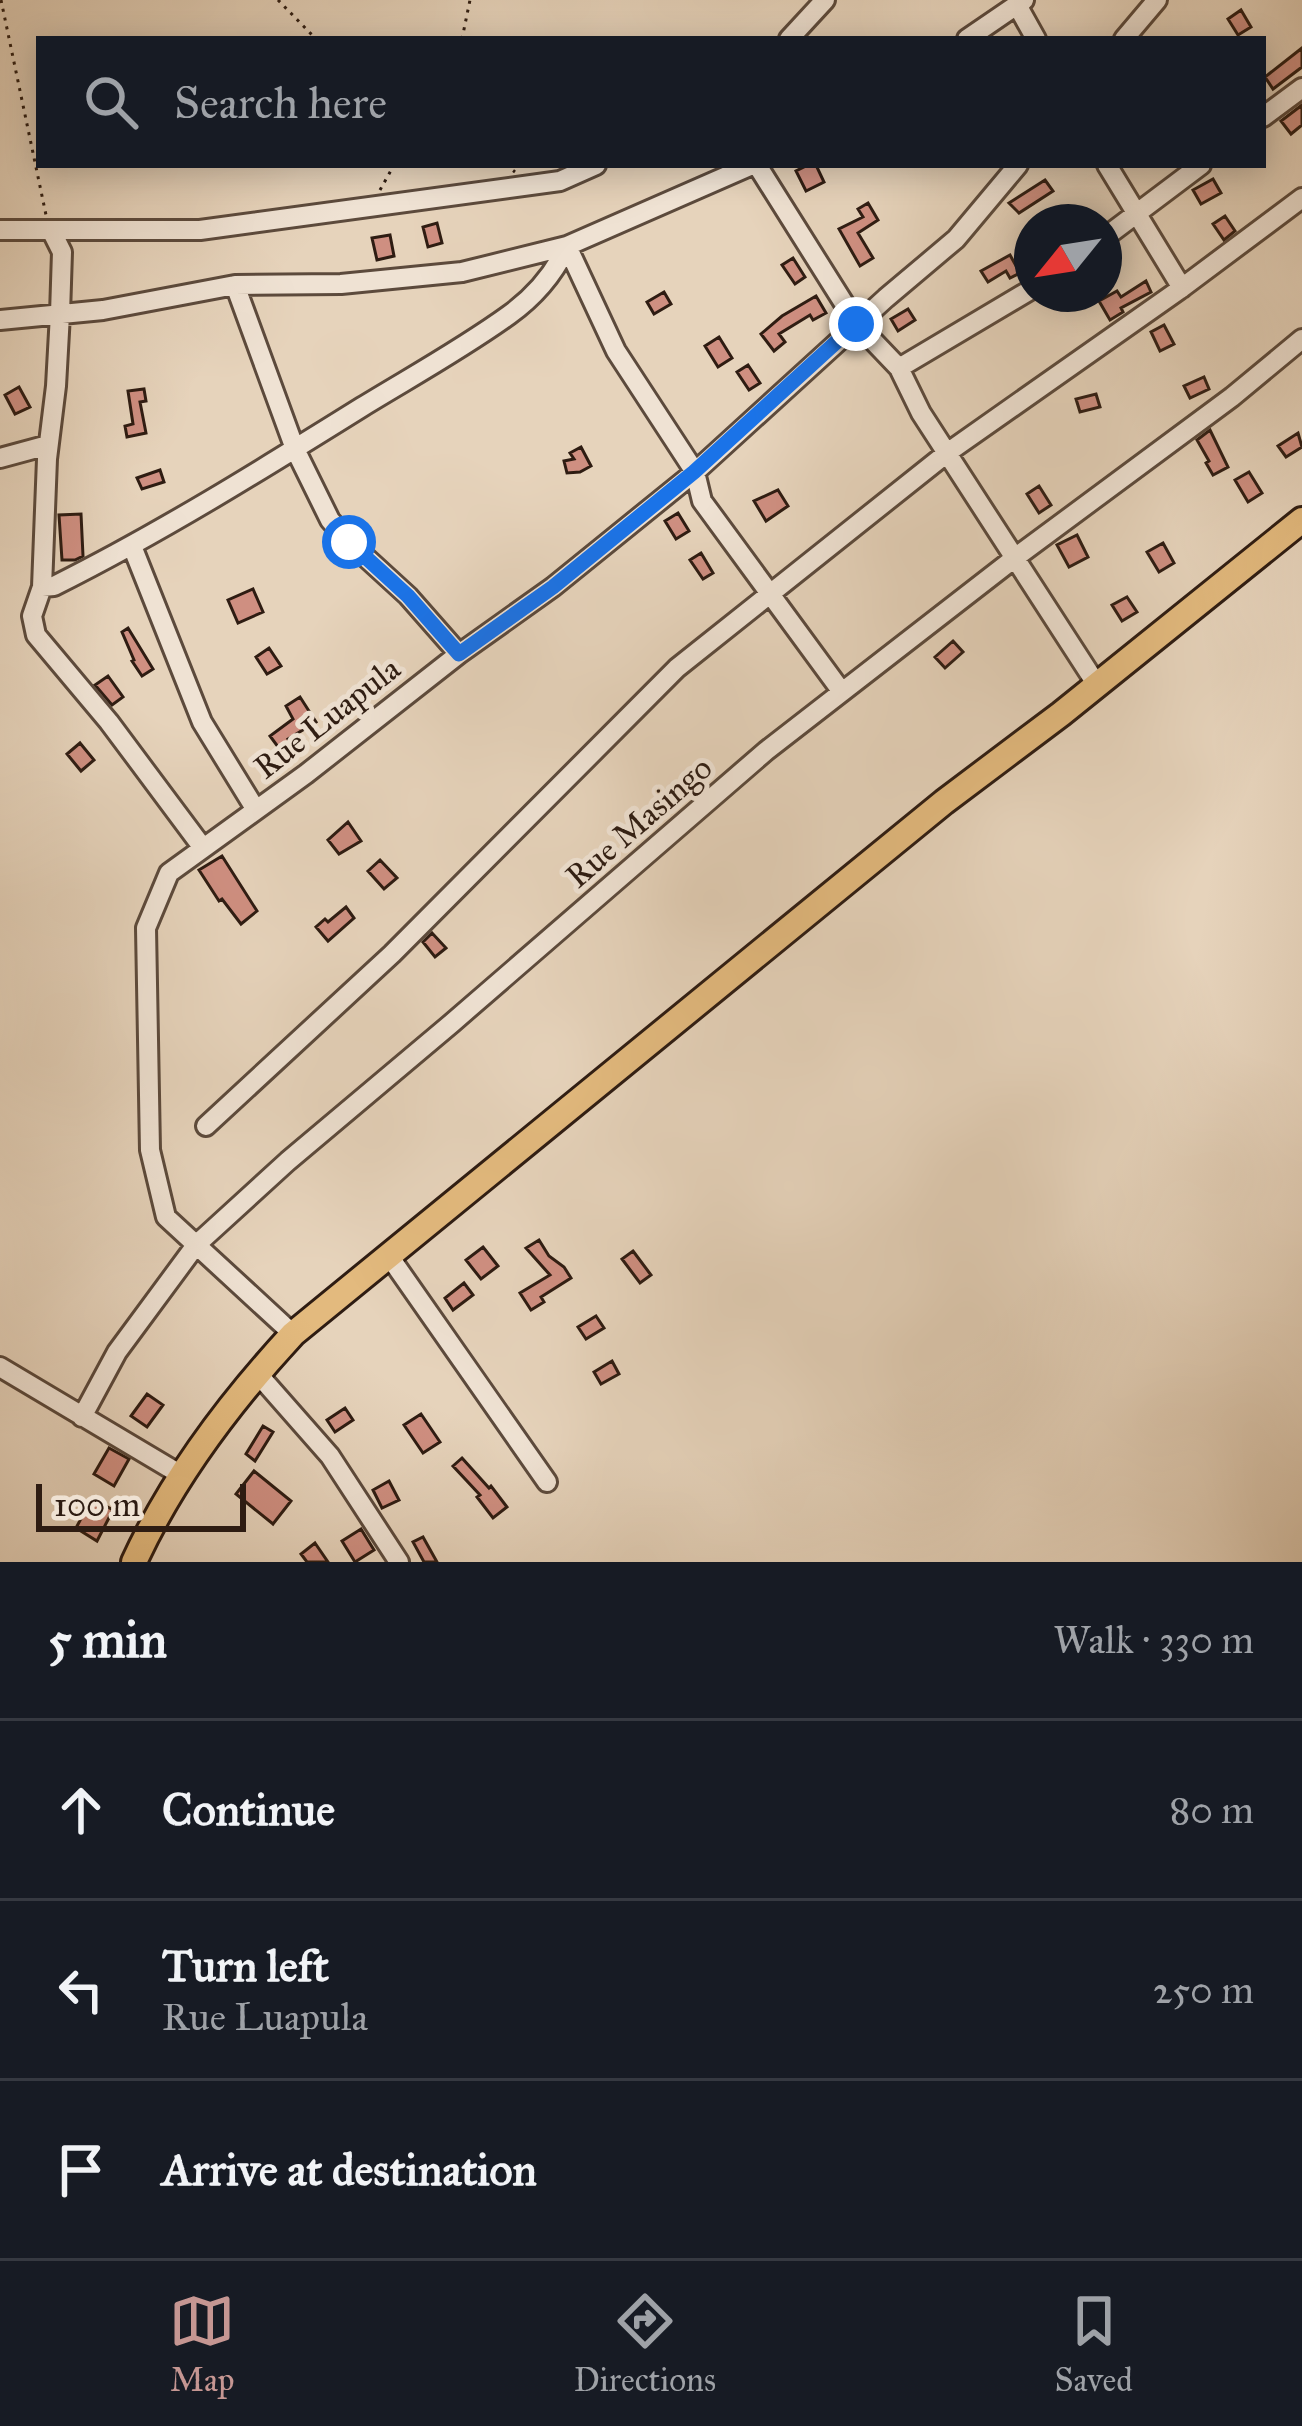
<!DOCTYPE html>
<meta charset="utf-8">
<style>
body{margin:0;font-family:"IM FELL Great Primer",serif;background:#242831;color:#f1f3f6}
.compass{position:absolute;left:1014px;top:204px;width:108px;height:108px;border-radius:50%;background:#171b24;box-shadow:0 6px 30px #0003;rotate:240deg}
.scale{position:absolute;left:36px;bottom:30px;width:210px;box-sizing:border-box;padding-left:12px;border:6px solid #2e1c12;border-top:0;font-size:33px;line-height:42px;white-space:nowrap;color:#2e1c12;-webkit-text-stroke:9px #efe2d3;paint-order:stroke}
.stop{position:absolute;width:36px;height:36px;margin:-27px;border:9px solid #1a73e8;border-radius:50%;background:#fff}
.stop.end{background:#1a73e8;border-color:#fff;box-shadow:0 3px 12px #0008}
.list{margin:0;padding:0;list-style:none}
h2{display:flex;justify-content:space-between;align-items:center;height:156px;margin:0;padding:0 48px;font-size:51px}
h2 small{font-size:39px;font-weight:400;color:#9ea1a6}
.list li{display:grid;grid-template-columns:78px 1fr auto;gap:36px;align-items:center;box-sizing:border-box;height:180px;padding:0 48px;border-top:3px solid #363941}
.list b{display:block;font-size:45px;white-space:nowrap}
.list p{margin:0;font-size:39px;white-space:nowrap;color:#9ea1a6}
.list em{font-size:39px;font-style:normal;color:#9ea1a6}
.icon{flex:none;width:66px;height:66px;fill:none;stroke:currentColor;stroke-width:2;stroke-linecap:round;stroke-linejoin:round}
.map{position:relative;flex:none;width:1302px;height:1562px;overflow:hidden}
.search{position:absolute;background:#171b24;box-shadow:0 6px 30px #0003;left:36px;right:36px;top:36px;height:132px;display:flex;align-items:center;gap:30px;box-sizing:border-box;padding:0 42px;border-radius:0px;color:#9ea1a6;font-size:45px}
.sheet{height:696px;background:#171b24}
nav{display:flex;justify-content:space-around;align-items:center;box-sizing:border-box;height:168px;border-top:3px solid #363941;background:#171b24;font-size:33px;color:#9ea1a6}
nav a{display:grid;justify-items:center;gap:6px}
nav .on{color:#c59692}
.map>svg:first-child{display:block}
</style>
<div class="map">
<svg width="1302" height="1562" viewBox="0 0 1302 1562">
<rect width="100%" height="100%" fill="#e6d3bb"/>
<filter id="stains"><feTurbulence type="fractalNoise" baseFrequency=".00167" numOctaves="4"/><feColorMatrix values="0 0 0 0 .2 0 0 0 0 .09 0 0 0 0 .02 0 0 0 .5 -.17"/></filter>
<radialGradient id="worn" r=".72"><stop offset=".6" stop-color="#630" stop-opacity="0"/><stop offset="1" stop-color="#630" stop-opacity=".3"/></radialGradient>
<path fill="#cf8f81" stroke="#2e1c12" stroke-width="3" d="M1241,10L1251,27L1238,35L1228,19Z
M1302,48V67L1273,89L1265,77Z
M1302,105V125L1291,134L1281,121Z
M808,165H816L824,182L806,191L796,171Z
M1213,179L1221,193L1201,204L1193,190Z
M1045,180L1053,191L1019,213L1009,203Z
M868,203L878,220L858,233L873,258L860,266L839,229L863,217L858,209Z
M1225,216L1235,231L1224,240L1213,224Z
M437,223L442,243L428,247L423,227Z
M390,235L394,256L377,260L372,238Z
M1010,255L1020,273L1010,278L1006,271L988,282L981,271Z
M793,258L805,277L795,284L782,265Z
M1146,281L1151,292L1121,308L1123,312L1110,320L1099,301L1117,291L1121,297Z
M664,292L671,304L654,314L647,302Z
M816,296L826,313L813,320L810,315L779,334L785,342L774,351L761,334L782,316Z
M908,309L915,320L898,331L891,319Z
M1164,325L1174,344L1160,351L1151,332Z
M719,337L732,358L718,367L705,346Z
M748,365L760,383L749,390L737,372Z
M1204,377L1209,389L1190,398L1184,386Z
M19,387L30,407L15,414L5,395Z
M144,389L146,401L140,402L146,433L127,437L125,426L133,424L128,391Z
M1096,394L1100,407L1080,412L1076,399Z
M1210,430L1228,467L1213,475L1206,463L1209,461L1197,440Z
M1298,433L1302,447L1286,457L1278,446Z
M581,447L591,466L580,472L567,473L564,461L574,459L570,453Z
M160,470L164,482L142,489L137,478Z
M1249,472L1262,493L1248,502L1235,480Z
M1039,486L1051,505L1039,513L1027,494Z
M778,490L788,506L766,521L754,501Z
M678,513L689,531L676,539L665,521Z
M81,514L83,556L75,560H62L59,515Z
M1077,535L1088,557L1069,567L1057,545Z
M1163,543L1174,563L1159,572L1147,552Z
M701,553L713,573L703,579L690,560Z
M253,589L263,612L238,623L228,600Z
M1127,597L1137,612L1122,621L1112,605Z
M128,628L153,669L142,676L132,661L134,660L122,632Z
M953,641L963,652L945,668L935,657Z
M269,648L281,666L267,674L256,657Z
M108,676L123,697L112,705L95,685Z
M300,697L316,722L288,739L291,744L281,751L270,736L293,719L286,706Z
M80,743L94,760L81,771L67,754Z
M348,822L361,841L339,854L328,840Z
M222,856L257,911L241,924L222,899L219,901L199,870Z
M380,860L397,878L384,889L368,871Z
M346,907L354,918L328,941L316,927L325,919L328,922Z
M432,933L446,948L435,957L423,942Z
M539,1240L549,1256L564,1267L571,1278L541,1297L544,1302L531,1310L520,1293L550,1275L526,1248Z
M483,1247L498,1266L481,1279L466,1260Z
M633,1251L651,1275L640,1283L622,1259Z
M464,1283L473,1295L453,1310L445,1298Z
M596,1316L604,1328L586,1339L578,1327Z
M612,1361L619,1374L601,1384L594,1372Z
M147,1394L163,1405L147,1427L131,1416Z
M345,1408L353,1420L335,1432L327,1420Z
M421,1414L440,1442L423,1453L404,1425Z
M263,1426L273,1432L255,1461L246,1454Z
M109,1448L129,1459L114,1486L94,1474Z
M462,1458L489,1488L491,1486L507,1507L493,1518L477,1497L480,1495L453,1466Z
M254,1471L291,1501L273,1524L236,1494Z
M389,1481L399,1500L382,1508L373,1490Z
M92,1498L113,1510L97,1541L76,1528Z
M361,1529L374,1550L355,1562L342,1541Z
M423,1537L437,1562H424L413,1542Z
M315,1543L328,1562H307L301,1554Z"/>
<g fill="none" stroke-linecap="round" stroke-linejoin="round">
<defs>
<path id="minor" d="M1017,5L1036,39
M789,39L825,0
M967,39L1024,0
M1124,39L1157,0
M1263,117L1302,88
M757,165L857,324L899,368L921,413L1097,685
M1107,165L1182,288
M0,230H200L560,181L596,165
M51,230L62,252L60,314L56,386L47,459L42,587L32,616L36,635L109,722L203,848
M1104,238L1201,165
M567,246L616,351L695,472L702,501L842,692
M235,285L295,449L330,520L349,542L408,596L459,654
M0,320L103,310L235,285L341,284L462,272L567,246L752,165
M899,368L1032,289
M0,458L48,445
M132,546L202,722L256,810
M42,587L54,586C160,533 261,470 362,407C411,377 462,349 509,315C534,297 554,274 567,246
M206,1126L392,954L677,668L947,453L1179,290L1302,198
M389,1256L547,1482
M293,1334L166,1217L150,1150L146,928L169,873L306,774L459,654L553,587L695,472L886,298L956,239L1018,165
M0,1367L183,1476
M257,1373L330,1456L399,1562
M82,1417L117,1352L196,1245L288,1161L452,1023L766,751L1016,557L1232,397L1302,339"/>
<path id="major" d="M134,1562C172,1479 231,1401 293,1334L944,802L1061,714L1302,520"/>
</defs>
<use href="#minor" stroke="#5c4a3c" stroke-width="24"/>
<use href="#major" stroke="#2e1c12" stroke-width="30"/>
<path stroke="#2e1c12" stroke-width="3" stroke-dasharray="3 6" stroke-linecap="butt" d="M1,0L46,215
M278,0L316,39
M462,39L470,0
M506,165L515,172
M380,190L394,165"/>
<use href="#minor" stroke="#efe2d3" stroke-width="18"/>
<use href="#major" stroke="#e3ba7e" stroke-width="24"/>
</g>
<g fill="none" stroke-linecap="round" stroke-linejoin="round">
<path stroke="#1a73e8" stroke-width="15" d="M349,542L408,596L459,654L553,587L694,472L856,324"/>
</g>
<g text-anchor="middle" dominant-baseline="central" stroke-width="10" stroke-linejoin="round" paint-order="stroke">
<g font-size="33" fill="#2e1c12" stroke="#efe2d3">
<text transform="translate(327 718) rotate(-38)">Rue Luapula</text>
<text transform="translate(639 822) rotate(-41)">Rue Masingo</text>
</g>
</g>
<rect width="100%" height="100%" filter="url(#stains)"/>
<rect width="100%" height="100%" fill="url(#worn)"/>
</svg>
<svg class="compass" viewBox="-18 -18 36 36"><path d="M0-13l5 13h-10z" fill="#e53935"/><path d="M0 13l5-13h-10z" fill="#9ea1a6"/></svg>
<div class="scale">100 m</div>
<div class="stop" style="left:349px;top:542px"></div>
<div class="stop end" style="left:856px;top:324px"></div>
<div class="search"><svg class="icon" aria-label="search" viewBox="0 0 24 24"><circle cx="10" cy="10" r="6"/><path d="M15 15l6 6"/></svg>Search here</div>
</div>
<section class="sheet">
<h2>5 min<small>Walk · 330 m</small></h2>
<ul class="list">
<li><svg class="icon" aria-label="ahead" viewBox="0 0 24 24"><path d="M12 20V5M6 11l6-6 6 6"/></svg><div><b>Continue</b></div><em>80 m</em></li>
<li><svg class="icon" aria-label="left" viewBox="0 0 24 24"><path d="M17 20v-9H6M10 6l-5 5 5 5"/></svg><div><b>Turn left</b><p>Rue Luapula</p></div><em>250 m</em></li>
<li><svg class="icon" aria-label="arrive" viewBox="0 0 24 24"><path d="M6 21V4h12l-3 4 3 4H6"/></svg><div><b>Arrive at destination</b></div></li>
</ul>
</section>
<nav>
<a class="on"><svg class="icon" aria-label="map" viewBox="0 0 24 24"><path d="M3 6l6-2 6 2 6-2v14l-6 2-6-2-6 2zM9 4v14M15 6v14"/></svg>Map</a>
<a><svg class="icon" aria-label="directions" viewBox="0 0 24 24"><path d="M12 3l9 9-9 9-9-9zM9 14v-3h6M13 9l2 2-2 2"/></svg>Directions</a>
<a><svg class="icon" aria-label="saved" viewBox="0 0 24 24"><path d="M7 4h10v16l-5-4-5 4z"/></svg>Saved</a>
</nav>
